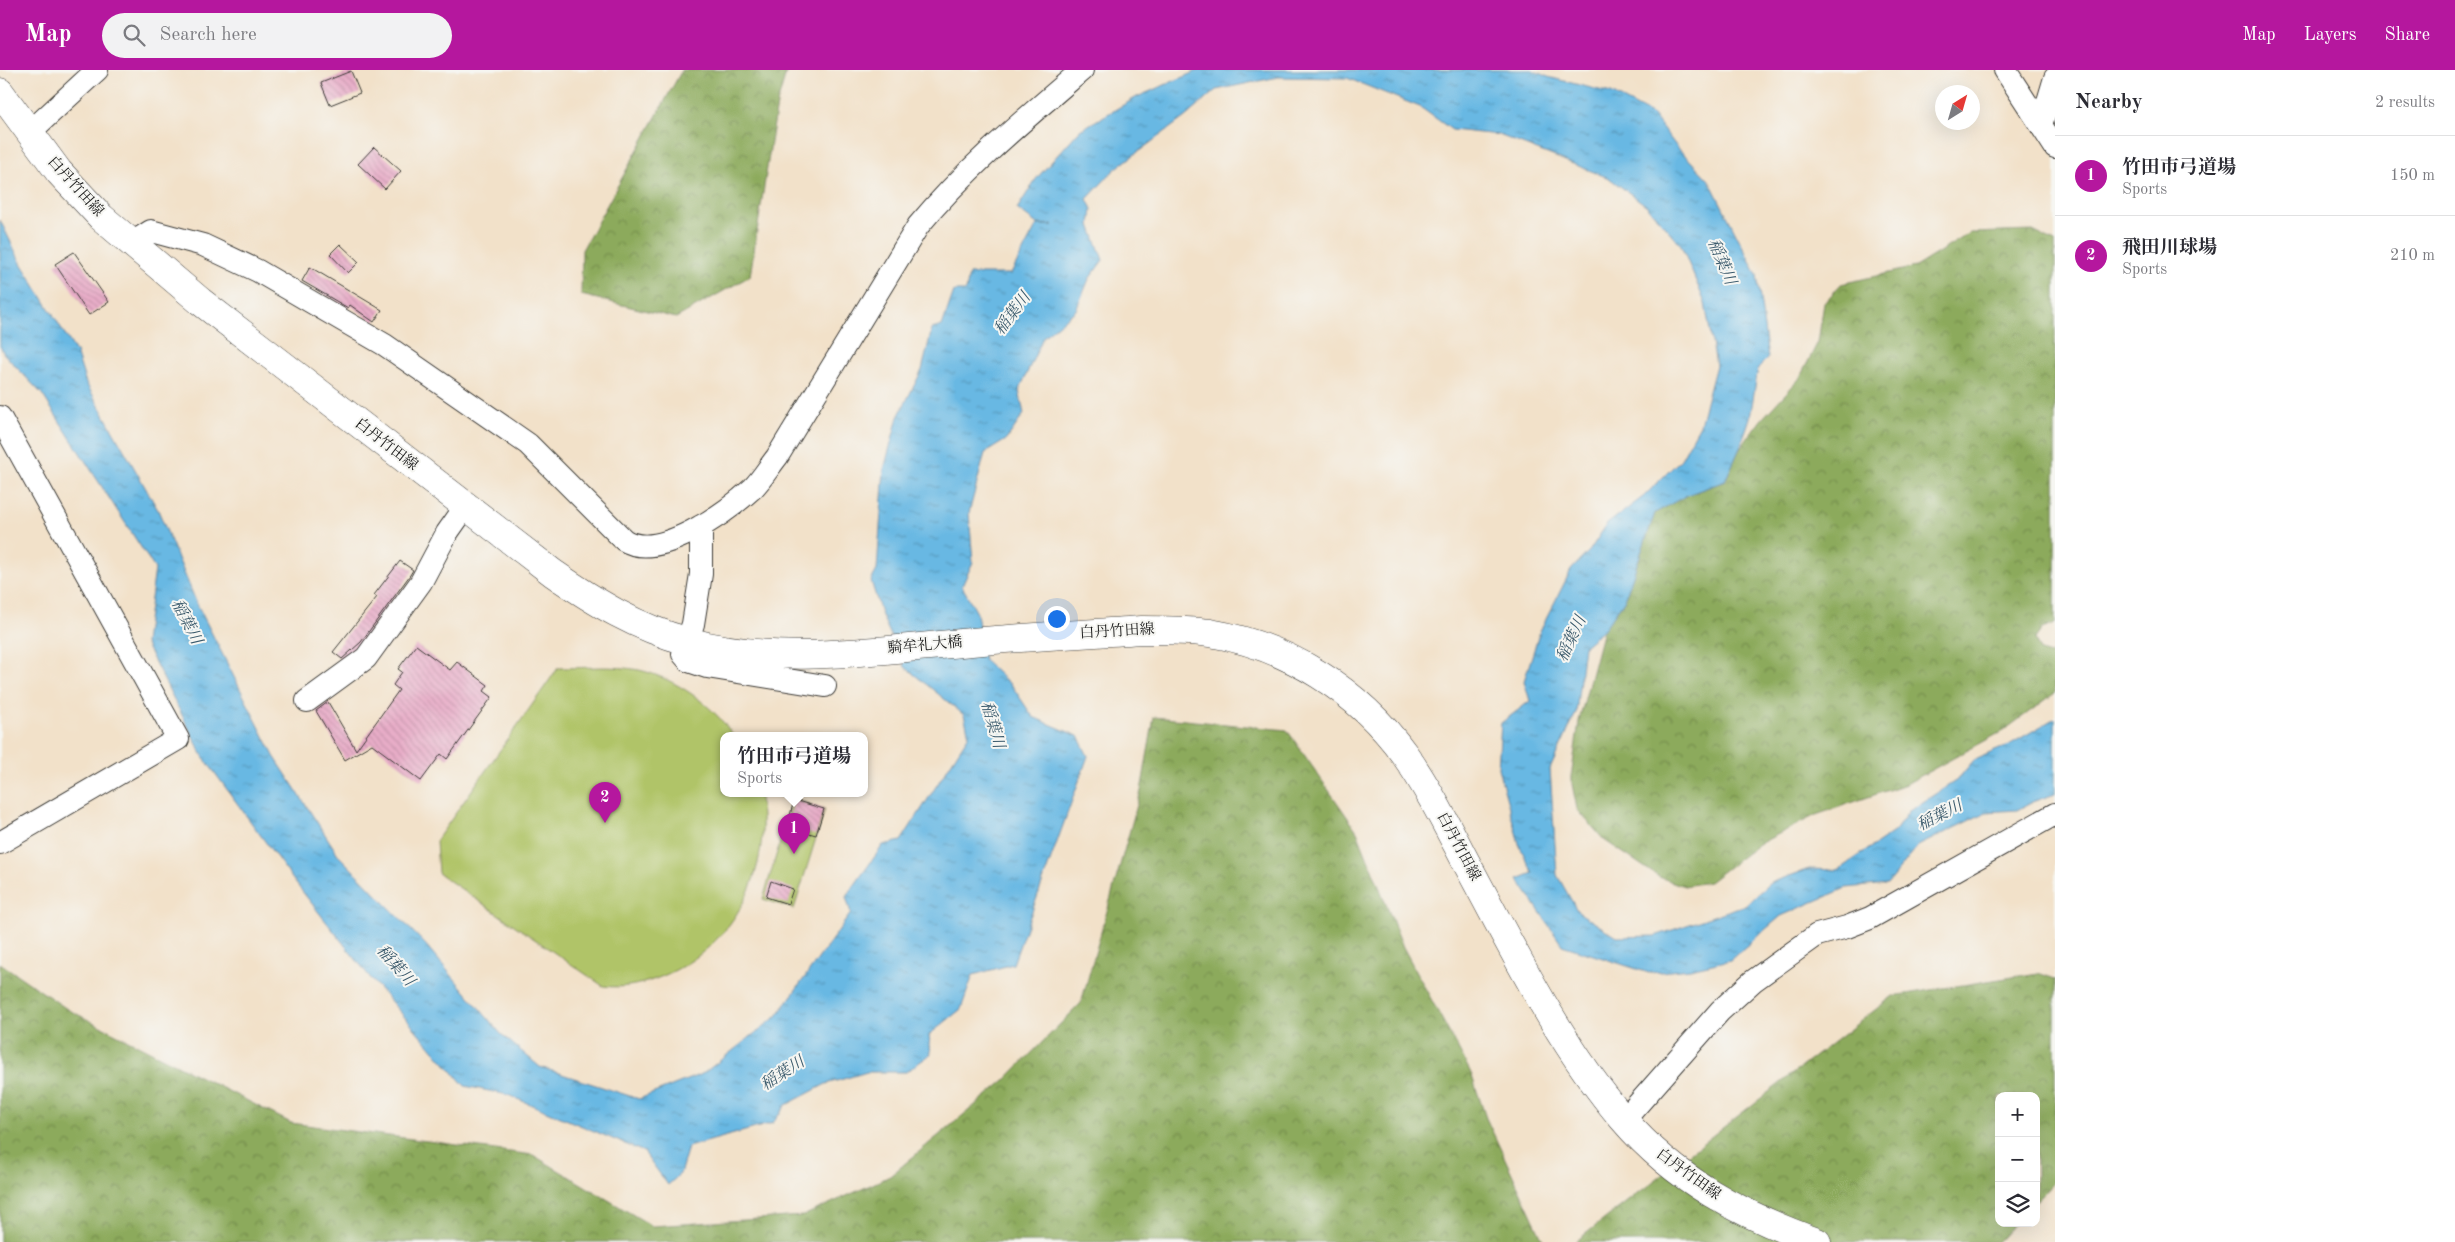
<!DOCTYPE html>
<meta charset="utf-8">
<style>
body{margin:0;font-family:"Old Standard TT","Noto Serif JP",serif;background:#f2f2f3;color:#2b2b33}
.controls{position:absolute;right:15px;bottom:15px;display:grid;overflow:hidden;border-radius:10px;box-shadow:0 5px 20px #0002}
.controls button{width:45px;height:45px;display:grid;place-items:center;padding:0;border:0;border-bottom:1px solid #e1e1e2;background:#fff;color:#2b2b33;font:25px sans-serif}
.compass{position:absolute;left:1935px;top:15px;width:45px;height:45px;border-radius:50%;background:#fff;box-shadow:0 5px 20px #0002;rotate:37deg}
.you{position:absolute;left:1056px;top:548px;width:18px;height:18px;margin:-12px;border:4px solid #fff;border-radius:50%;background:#1a73e8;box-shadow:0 0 0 8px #1a73e833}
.badge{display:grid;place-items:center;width:32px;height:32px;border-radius:50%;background:#b5179e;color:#fff;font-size:16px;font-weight:700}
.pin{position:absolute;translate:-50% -41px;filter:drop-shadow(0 1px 2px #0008)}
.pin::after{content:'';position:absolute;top:26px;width:18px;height:15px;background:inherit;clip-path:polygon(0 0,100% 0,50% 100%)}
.popup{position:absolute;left:720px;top:662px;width:148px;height:65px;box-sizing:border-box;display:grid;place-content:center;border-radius:10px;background:#fff;filter:drop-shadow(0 1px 4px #0005);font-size:16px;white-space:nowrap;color:#7c7c81}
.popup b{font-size:19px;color:#2b2b33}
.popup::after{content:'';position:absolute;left:50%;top:100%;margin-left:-10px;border:10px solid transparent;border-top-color:#fff}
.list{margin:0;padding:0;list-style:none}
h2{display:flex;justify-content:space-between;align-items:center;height:65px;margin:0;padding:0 20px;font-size:21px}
h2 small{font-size:16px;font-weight:400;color:#7c7c81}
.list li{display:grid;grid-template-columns:32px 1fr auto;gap:15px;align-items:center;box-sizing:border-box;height:80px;padding:0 20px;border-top:1px solid #e1e1e2}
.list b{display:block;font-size:19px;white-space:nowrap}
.list p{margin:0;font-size:16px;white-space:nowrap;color:#7c7c81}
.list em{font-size:16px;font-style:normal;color:#7c7c81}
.icon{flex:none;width:28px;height:28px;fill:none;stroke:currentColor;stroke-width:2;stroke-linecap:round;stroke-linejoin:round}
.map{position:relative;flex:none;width:2055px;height:1172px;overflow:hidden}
header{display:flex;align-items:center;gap:30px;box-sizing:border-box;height:70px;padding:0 25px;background:#b5179e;color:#fff}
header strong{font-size:24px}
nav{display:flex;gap:28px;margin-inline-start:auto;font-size:18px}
.search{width:350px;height:45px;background:#f2f2f3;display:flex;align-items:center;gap:12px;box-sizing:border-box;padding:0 18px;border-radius:28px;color:#7c7c81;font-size:19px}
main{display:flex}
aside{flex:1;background:#fff}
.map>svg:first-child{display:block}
</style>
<header>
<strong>Map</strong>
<div class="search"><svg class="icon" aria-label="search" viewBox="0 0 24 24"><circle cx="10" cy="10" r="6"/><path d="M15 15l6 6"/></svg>Search here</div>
<nav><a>Map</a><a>Layers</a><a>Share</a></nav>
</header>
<main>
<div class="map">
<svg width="2055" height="1172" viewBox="0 0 2055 1172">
<defs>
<pattern id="forest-crowns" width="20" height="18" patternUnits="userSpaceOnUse" patternTransform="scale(1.25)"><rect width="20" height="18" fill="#8caa5c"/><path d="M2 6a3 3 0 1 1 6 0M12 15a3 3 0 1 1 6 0" fill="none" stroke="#728a4b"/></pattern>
<pattern id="water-ripples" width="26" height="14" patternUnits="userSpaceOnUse" patternTransform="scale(1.25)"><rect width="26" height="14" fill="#68b8e3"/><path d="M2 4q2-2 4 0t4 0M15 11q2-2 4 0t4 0" fill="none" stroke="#5595b7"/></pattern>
<pattern id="building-back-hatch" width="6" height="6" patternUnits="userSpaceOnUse" patternTransform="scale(1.25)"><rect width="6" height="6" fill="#e8adc8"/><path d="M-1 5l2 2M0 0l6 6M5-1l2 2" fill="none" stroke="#c694ab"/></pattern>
</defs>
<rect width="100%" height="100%" fill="#f6f6f2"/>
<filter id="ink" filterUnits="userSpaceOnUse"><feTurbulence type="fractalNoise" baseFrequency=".02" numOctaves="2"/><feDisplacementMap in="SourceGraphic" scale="10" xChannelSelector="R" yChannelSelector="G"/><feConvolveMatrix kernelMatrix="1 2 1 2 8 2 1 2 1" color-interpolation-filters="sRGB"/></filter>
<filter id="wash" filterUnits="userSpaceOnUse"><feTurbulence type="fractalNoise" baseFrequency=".0096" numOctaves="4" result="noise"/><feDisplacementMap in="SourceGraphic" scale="20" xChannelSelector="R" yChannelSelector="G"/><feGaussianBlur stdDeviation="1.12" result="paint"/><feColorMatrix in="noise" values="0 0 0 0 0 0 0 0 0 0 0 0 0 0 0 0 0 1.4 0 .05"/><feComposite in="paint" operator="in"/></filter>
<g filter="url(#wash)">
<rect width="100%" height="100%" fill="#f2e1c9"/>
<path fill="url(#forest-crowns)" stroke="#54633c" d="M682,0H787L777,34L750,206L676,248L581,225L582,180Z
M2033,161L2055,172V554L2042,559L2035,569L2040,581L2055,585V623L2003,661L1906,714L1816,745L1759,774L1709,812L1684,816L1659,807L1604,770L1577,739L1572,714V701L1579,651L1603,560L1624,531L1655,443L1687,425L1725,411L1739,380L1761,350L1799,309L1818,272L1824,233L1841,214L1915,197L1970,163Z
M1154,647L1287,660L1357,761L1403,877L1471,1003L1486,1048L1544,1172H0V893L67,939L291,1053L533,1085L652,1156L803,1146L890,1106L1004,1011L1081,933L1141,721Z
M2038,903L2055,909V1111L2036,1131V1026H1999V1153H2015L1997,1172H1575L1893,926Z"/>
<path fill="#b0c468" stroke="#667042" d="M558,598C584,598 614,595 639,600C675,608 713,635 733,665H724V723H759C774,799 735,876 663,906C644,914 624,919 603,916L438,803L436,771Z
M793,729L825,739L794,839L763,829Z"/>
<path fill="url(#water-ripples)" stroke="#426a80" d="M1199,0H1532L1548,7L1611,23L1653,45L1676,76L1709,110L1757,205L1768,288L1758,298L1750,348L1739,380L1725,411L1687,425L1655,443L1624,531L1603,560L1584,576L1576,643L1550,699L1557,805L1578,842L1617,867L1655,866L1745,835L1770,813L1809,799L1838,800L1895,761L1909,741L1957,710L1974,690L2009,675L2055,648V724L2032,732L2017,740L1986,742L1918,776L1887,814L1846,818L1781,846L1730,890L1690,899L1649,903L1562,875L1518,809L1533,803L1520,777L1498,698L1501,653L1530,631L1524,611L1540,561L1571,500L1590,480L1607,454L1643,427L1681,389L1700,355L1716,295L1705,233L1681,175L1647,136L1609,108L1499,65L1452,60L1420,37L1347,8L1278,7L1216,20L1185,47L1115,99L1087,129L1092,139L1090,155L1103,190L1089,209L1076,240L1043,267L1019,321L1024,344L1006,370L985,383L969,443L973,492L962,516L977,543L984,590L1012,616L1033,647L1078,666L1088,686L1013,894L973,905L961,939L929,965L931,984L906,1002H867L826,1014L786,1035L773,1053L688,1077L680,1104L668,1115L644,1082L508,1025L465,1016L373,911L294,811L204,688L145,573L155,499L42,324L4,284L0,276V150L21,193L76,282L86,313L158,440L197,534L274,686L339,786L425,874L501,964L540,997L639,1029L704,1003L777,946L851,843L846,827L883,775L901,771L969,665L964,645L905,597L882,546L871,511L877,500L884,399L898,347L922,300L932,259L942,256L954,221H966L969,204H1011L1037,155H1053L1037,154L1017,139L1036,109L1080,60L1137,27Z"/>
<g id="blocks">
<path fill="url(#building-back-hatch)" d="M351,1L360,23L330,35L321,13Z
M374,77L401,101L385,119L358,94Z
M340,174L359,192L348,203L330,184Z
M74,182L109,232L89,245L55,194Z
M310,197L382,240L374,252L350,235L348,238L302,211Z
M400,491L413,500L410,505L361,572L342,589L333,582L377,527L374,525Z
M416,575L450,600L457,592L488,615L484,621L492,627L447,689L441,684L421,711L372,674L345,690L316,641L328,632L356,680L399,620L393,615L402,602L398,599Z
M794,730L824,739L816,765L787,757Z
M771,811L793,819L788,834L766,827Z"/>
</g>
</g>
<g filter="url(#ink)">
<use href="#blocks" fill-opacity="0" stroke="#3c3a36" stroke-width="1"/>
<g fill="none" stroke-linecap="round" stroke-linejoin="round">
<defs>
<path id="minor" d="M2005,0L2055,77
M2041,55L2055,8
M30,62L97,0
M132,173L151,161L203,175L258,201L385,275L528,374L624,470C659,492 727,442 753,418C762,409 769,397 777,387L918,156C966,98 1025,49 1082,0
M0,347L178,669L0,773
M701,456V504L693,554L683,584L689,591L707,597L825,616
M307,631L366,588L421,512L447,463L466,436
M1624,1050L1720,941L1753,911L1817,865L1847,857L1870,848L2055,744"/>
<path id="major" d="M0,22L59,102L101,147L200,231L553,503C595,532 637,558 687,571C775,596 871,581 961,573C1021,567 1082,564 1142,560C1164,560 1187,560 1210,563C1288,576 1359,621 1405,685C1429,719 1448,758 1467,794C1514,881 1559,974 1623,1049C1676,1111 1742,1145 1817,1172"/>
</defs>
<use href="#minor" stroke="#3c3a36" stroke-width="24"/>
<use href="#major" stroke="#3c3a36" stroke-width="29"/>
<use href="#minor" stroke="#fff" stroke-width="22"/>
<use href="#major" stroke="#fff" stroke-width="28"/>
</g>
</g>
<g text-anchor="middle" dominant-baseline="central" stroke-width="4" stroke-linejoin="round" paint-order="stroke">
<g font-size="15" fill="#1c1c1c" stroke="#f6f6f2">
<text transform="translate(75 117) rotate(48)">白丹竹田線</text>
<text transform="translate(386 375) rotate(38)">白丹竹田線</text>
<text transform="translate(1117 562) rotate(-3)">白丹竹田線</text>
<text transform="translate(925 576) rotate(-5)">騎牟礼大橋</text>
<text transform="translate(1458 777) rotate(62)">白丹竹田線</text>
<text transform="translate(1688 1105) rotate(36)">白丹竹田線</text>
</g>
<g font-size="16" font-style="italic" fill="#3a5a6c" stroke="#f6f6f2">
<text transform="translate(1721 192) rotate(67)">稲葉川</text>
<text transform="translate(1013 244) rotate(-53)">稲葉川</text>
<text transform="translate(186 552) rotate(63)">稲葉川</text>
<text transform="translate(1572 569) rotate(-65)">稲葉川</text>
<text transform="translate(992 655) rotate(74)">稲葉川</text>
<text transform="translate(1940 746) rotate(-27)">稲葉川</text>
<text transform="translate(395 896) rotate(49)">稲葉川</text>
<text transform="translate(783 1004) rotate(-33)">稲葉川</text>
</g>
</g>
</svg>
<div class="controls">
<button>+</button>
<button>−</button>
<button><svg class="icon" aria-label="layers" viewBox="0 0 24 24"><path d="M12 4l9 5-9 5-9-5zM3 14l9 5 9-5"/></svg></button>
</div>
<svg class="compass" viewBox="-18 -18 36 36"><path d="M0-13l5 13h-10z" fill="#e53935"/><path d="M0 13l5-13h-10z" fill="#7c7c81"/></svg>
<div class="you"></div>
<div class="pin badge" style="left:794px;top:784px">1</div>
<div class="popup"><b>竹田市弓道場</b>Sports</div>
<div class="pin badge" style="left:605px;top:753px">2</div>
</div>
<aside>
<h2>Nearby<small>2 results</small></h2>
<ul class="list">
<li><span class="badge">1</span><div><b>竹田市弓道場</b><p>Sports</p></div><em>150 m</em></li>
<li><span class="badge">2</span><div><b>飛田川球場</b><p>Sports</p></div><em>210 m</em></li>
</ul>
</aside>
</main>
